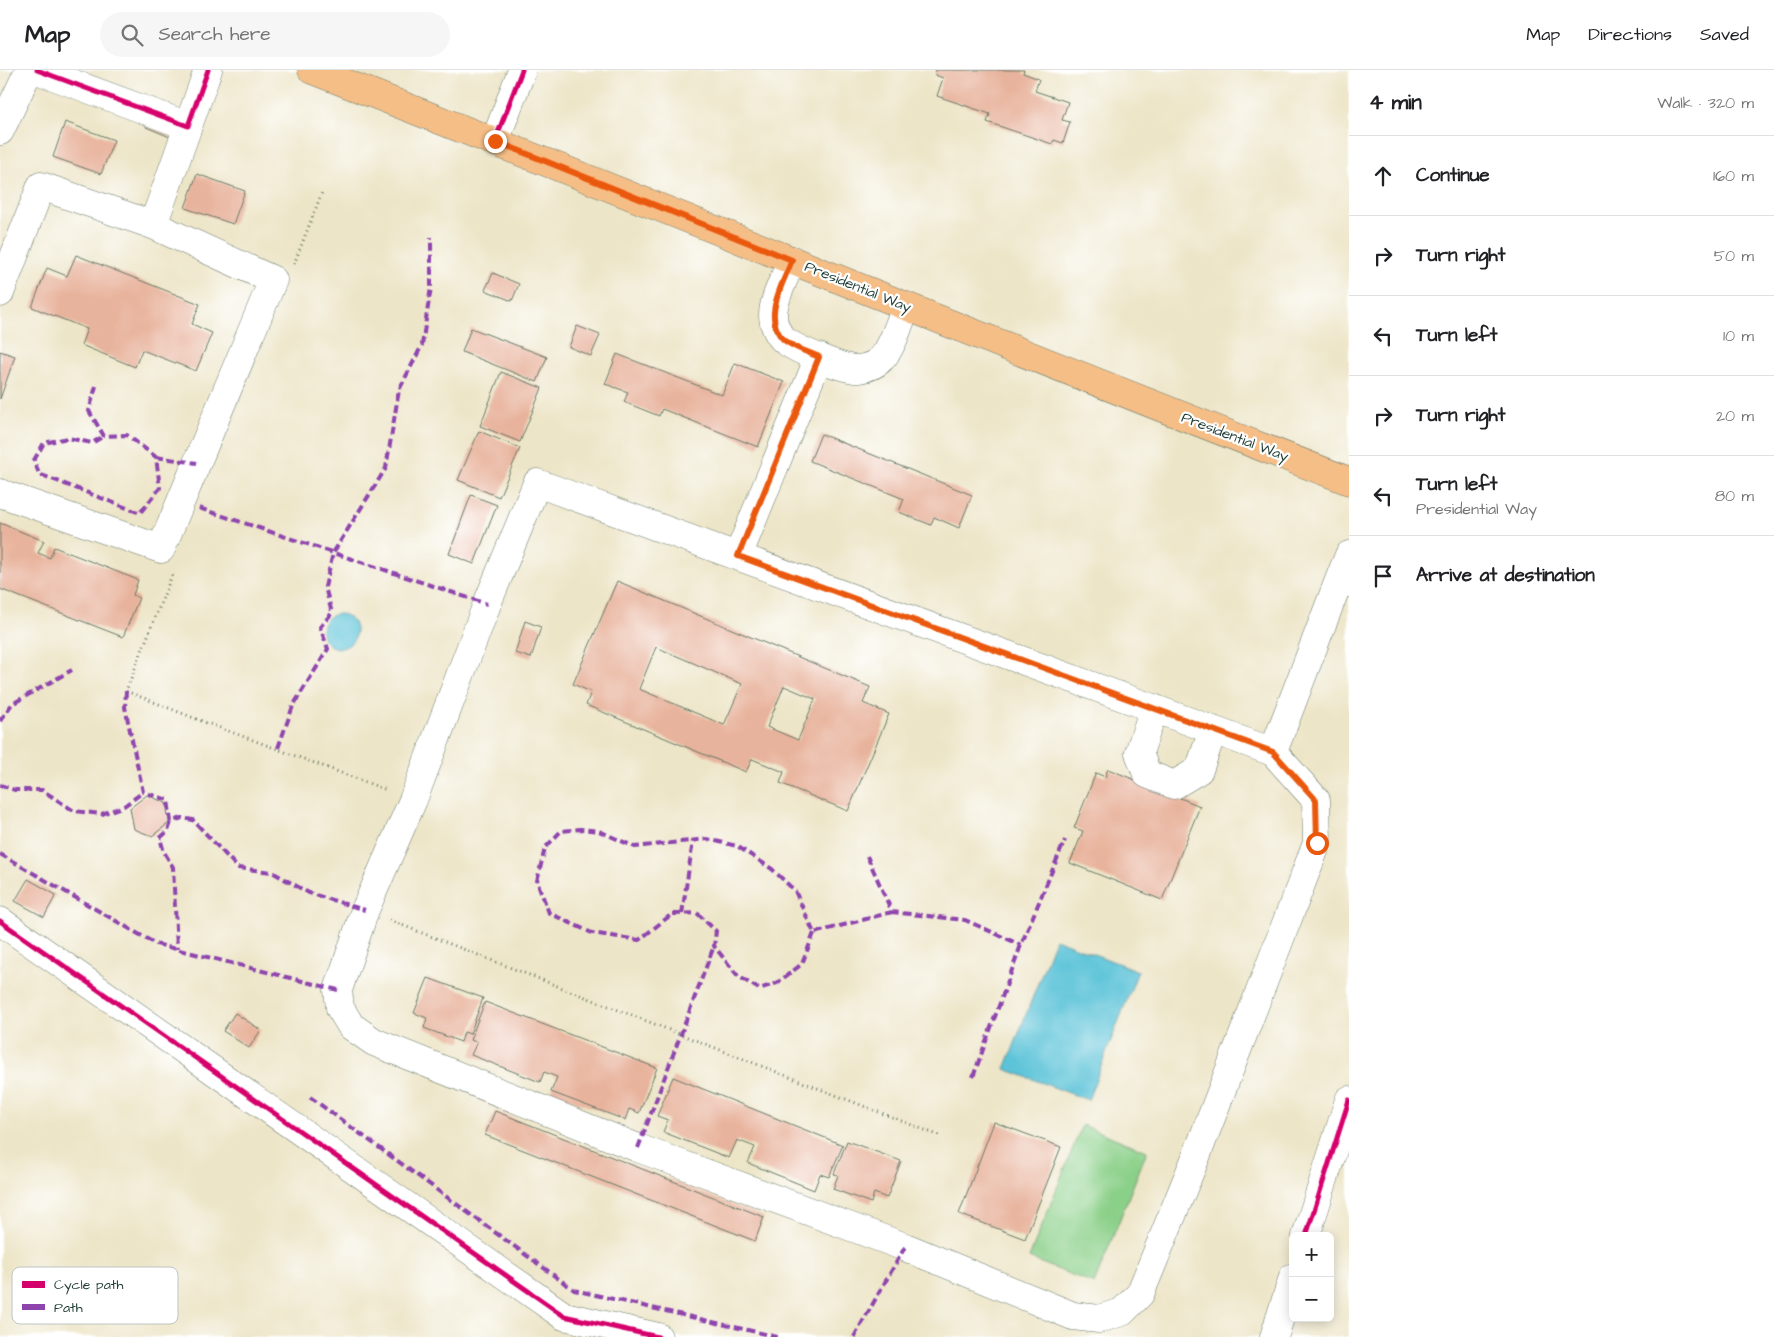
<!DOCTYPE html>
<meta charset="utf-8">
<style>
body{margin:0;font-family:"Architects Daughter",sans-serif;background:#f6f6f6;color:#202124}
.controls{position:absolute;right:15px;bottom:15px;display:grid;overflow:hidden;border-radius:8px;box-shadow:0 2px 12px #0003}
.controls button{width:45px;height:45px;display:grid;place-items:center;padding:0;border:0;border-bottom:1px solid #e0e0e0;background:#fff;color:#202124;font:25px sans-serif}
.stop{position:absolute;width:15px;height:15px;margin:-11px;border:4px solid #ea580c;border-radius:50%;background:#fff}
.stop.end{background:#ea580c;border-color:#fff;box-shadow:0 1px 5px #0008}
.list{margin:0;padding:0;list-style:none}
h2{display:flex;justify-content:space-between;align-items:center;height:65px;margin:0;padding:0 20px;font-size:21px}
h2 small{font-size:16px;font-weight:400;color:#757577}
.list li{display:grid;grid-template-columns:32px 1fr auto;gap:15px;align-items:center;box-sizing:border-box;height:80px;padding:0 20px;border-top:1px solid #e0e0e0}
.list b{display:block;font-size:19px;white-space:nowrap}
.list p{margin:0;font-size:16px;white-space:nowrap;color:#757577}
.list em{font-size:16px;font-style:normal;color:#757577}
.icon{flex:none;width:28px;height:28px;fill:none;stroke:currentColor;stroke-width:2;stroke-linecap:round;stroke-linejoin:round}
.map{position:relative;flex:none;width:1349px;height:1267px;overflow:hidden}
header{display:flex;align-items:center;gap:30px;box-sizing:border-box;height:70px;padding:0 25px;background:#fff;border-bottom:1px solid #e0e0e0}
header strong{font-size:24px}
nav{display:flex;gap:28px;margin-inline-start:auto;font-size:18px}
.search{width:350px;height:45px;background:#f6f6f6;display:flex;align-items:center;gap:12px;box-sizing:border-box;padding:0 18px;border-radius:28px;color:#757577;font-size:19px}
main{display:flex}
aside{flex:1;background:#fff}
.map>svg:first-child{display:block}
</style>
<header>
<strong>Map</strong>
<div class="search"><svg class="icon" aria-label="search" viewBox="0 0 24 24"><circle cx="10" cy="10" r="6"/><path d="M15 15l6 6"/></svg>Search here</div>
<nav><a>Map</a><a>Directions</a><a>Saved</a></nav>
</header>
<main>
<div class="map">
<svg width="1349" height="1267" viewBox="0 0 1349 1267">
<rect width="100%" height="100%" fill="#fff"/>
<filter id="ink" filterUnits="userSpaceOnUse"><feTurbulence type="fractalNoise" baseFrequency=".02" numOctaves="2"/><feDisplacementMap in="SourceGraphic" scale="10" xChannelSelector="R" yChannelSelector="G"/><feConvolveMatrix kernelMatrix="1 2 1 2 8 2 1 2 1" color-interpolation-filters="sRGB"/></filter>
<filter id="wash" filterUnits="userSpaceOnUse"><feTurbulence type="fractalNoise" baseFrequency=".0096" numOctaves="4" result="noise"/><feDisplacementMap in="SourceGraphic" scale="20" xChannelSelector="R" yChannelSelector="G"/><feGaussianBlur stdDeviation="1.12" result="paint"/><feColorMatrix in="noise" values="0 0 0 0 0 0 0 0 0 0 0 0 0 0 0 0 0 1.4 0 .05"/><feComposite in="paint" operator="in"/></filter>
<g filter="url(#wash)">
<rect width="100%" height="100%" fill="#ede5c7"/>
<path fill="#8bd089" stroke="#55865e" d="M1082,1055L1147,1081L1094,1214L1029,1188Z"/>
<path fill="#5bc3d8" stroke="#3d8086" d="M322 561a17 17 0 1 1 34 0a17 17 0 1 1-34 0Z
M1055,869L1138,901L1088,1030L1005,999Z"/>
<g id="blocks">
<path fill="#e8b39c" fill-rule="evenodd" d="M936,0H1024L1023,3L1039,9L1035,21L1068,32L1062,50L1070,52L1063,73L1054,70L1052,74L987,52L990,44L937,26L943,8L935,5Z
M65,52L114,70L101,104L53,87Z
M148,52L172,61L170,67L146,57Z
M197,104L245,121L233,154L185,138Z
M76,185L200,234L192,254L212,263L196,301L142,280L135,297L81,275L87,259L32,237L47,198L67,206Z
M493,203L519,214L512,231L485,220Z
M577,256L600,265L591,286L569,277Z
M471,258L547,287L537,312L462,282Z
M0,281L15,286L0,329Z
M617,284L722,325L735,293L784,312L758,377L662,339L659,346L624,332L628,322L605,314Z
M501,302L542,318L520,372L480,356Z
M479,361L520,378L499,427L458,410Z
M821,364L972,425L959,458L934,447L931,455L899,442L904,429L810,391Z
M471,425L497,435L474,494L449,484Z
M0,453L44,471L38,483L50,488L54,477L138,510L133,525L139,528L123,567L0,519Z
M617,511L870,617L863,633L889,644L848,741L780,713L784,702L752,689L746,702L586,635L591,622L573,614ZM656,577L742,614L724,655L639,619ZM784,616L815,629L798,670L767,657Z
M525,551L541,557L531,588L515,583Z
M1108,699L1200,736L1162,830L1070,793L1083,761L1074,758L1096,703L1105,707Z
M147,725L166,733L169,753L152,766L134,759L130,738Z
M28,809L56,825L44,847L15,831Z
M428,908L483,928L470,964L464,962L461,972L424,958L427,948L414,943Z
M485,932L657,998L639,1043L629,1039L625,1050L551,1022L557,1007L544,1002L540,1012L471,985L477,972L470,970Z
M235,943L261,960L249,978L223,961Z
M673,1007L843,1075L829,1107L820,1104L814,1120L748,1093L755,1077L737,1070L729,1088L663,1062L668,1050L657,1046Z
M495,1041L764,1147L755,1171L485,1065Z
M994,1052L1061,1077L1025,1169L959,1144Z
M847,1071L901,1091L887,1128L874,1123L871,1133L833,1119L838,1105L834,1104Z"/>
</g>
</g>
<g filter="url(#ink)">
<use href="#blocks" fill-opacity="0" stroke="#677867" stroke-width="1"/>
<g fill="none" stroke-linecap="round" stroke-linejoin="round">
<defs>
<path id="minor" d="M37,0L188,56
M0,61L29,0
M495,71L522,0
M153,155L208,0
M792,190C786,205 773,229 773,245C773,253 777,263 783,269C792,278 844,300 858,299C866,298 876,295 882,288C893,277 900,251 906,236
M0,223L41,116L153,155L273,210L161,479L0,423
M1349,485L1339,510L1349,513
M738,486L819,287
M1154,638L1139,683L1147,704L1174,715L1199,700L1213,660
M1273,682L537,413L487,534L413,730L365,840L338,920L340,938L351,956L374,972L638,1078L905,1177L1073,1246L1099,1249L1122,1242L1140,1224L1196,1087L1317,773L1316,730L1273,682L1339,510
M0,851L564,1246L658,1267
M1306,1166L1349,1030
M1274,1267L1293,1207"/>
<path id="major" d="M312,0C659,135 1002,277 1349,411"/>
</defs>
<use href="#minor" stroke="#677867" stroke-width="29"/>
<use href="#major" stroke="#677867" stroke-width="29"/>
<path stroke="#677867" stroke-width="3" stroke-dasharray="1 4" stroke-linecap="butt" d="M294,194L323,120
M172,505L126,621L199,650L387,720
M389,850L940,1066"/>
<use href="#minor" stroke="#fff" stroke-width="28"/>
<use href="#major" stroke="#f6be87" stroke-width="28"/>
<path stroke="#8e44ad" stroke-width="4" stroke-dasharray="8 4" stroke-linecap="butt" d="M96,316L89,341L104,366L127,365L156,387L160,418L140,443L39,404L34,390L44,373L68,368L92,373L104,366
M156,387L197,393
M199,438L487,534
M126,621L125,637L143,722L168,730L171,752L182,748L193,750L238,798L272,802L309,823L365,840
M0,651L12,634L72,600
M278,678L293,636L328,579L320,557L332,543L325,517L333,483L386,398L399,320L422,275L431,217V167
M0,715L15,720H42L74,741L102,744L124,736L143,722
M171,752L168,761L160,768L164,782L173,797L177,879
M0,784L156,874L338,920
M867,786L892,842L965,850L1021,875
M682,844L693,771
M814,863L802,894L777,913L759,919L738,906L714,876L716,861L697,843L672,844L639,870L592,863L549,843L537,811L545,778L561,761L580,759L599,761L635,777L707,769L737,776L772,799L795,821L814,863L892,842
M973,1007L1021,875L1065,770
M310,1027L574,1220L778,1267
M638,1078L714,876
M854,1267L905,1177"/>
<defs>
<path id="cycleway" d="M37,0L188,56L208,0
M495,71L522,0
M0,851L564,1246L658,1267
M1306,1166L1349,1030"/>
</defs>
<use href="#cycleway" stroke="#fff" stroke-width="8"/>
<use href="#cycleway" stroke="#d6006c" stroke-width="5"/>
</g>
</g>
<g fill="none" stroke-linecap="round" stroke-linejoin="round" filter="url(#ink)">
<path stroke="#ea580c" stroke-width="6" d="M495,71L792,190C783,214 761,248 784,270C794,278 808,282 819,287L738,486L1273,682L1316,730L1317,773"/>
</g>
<g text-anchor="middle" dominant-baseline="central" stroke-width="4.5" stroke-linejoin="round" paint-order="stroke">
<g font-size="15" fill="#1f3d34" stroke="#fff">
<text transform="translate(858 217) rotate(22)">Presidential Way</text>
<text transform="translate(1235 367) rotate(21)">Presidential Way</text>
</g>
</g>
<rect x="12" y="1197" width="166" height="57" rx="8" fill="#fff" stroke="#bcc5c2" stroke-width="1"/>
<rect x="22" y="1211" width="23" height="7" fill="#d6006c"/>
<rect x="22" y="1234" width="23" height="6" fill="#8e44ad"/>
<g font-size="14" fill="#1f3d34">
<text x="54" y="1219">Cycle path</text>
<text x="54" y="1242">Path</text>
</g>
</svg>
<div class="controls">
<button>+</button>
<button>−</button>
</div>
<div class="stop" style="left:1317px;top:773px"></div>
<div class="stop end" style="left:495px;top:71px"></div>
</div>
<aside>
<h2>4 min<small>Walk · 320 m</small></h2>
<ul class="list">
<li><svg class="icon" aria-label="ahead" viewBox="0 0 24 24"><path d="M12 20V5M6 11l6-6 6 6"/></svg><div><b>Continue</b></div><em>160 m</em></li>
<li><svg class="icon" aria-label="right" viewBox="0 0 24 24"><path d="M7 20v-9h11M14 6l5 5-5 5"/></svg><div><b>Turn right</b></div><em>50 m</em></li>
<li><svg class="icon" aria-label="left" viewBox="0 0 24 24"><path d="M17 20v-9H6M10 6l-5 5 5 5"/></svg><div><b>Turn left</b></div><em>10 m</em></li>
<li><svg class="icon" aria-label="right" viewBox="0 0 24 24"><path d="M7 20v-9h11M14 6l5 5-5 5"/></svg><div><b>Turn right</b></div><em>20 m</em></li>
<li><svg class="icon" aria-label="left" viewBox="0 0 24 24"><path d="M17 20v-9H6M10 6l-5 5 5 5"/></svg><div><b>Turn left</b><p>Presidential Way</p></div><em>80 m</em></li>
<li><svg class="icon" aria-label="arrive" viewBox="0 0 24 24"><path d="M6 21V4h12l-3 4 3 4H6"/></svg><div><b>Arrive at destination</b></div></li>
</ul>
</aside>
</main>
